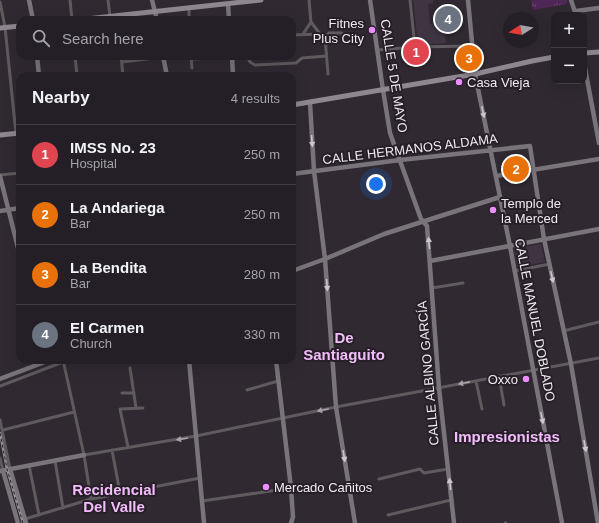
<!DOCTYPE html>
<meta charset="utf-8">
<style>
body{margin:0;font-family:Arial,sans-serif;background:#302c32;color:#f1f3f6}
.controls{position:absolute;right:12px;top:12px;display:grid;overflow:hidden;border-radius:8px;box-shadow:0 4px 16px #0002}
.controls button{width:36px;height:36px;display:grid;place-items:center;padding:0;border:0;border-bottom:1px solid #413d43;background:#241f26;color:#f1f3f6;font:20px sans-serif}
.compass{position:absolute;left:503px;top:12px;width:36px;height:36px;border-radius:50%;background:#241f26;box-shadow:0 4px 16px #0002;rotate:259deg}
.you{position:absolute;left:376px;top:184px;width:14px;height:14px;margin:-10px;border:3px solid #fff;border-radius:50%;background:#1a73e8;box-shadow:0 0 0 6px #1a73e833}
.badge{display:grid;place-items:center;width:26px;height:26px;border-radius:50%;background:#eb8dfc;color:#fff;font-size:13px;font-weight:700}
.pin{position:absolute;translate:-50% -50%;border:2px solid #fff;box-shadow:0 1px 4px #0006}
.list{margin:0;padding:0;list-style:none}
h2{display:flex;justify-content:space-between;align-items:center;height:52px;margin:0;padding:0 16px;font-size:17px}
h2 small{font-size:13px;font-weight:400;color:#a3a2a7}
.list li{display:grid;grid-template-columns:26px 1fr auto;gap:12px;align-items:center;box-sizing:border-box;height:60px;padding:0 16px;border-top:1px solid #413d43}
.list b{display:block;font-size:15px;white-space:nowrap}
.list p{margin:0;font-size:13px;white-space:nowrap;color:#a3a2a7}
.list em{font-size:13px;font-style:normal;color:#a3a2a7}
.icon{flex:none;width:22px;height:22px;fill:none;stroke:currentColor;stroke-width:2;stroke-linecap:round;stroke-linejoin:round}
.map{position:relative;flex:none;width:599px;height:523px;overflow:hidden}
.search{position:absolute;background:#241f26;box-shadow:0 4px 16px #0002;left:16px;top:16px;width:280px;height:44px;display:flex;align-items:center;gap:10px;box-sizing:border-box;padding:0 14px;border-radius:12px;color:#a3a2a7;font-size:15px}
.panel{position:absolute;background:#241f26;box-shadow:0 4px 16px #0002;left:16px;top:72px;width:280px;height:292px;border-radius:12px}
.map>svg:first-child{display:block}
</style>
<div class="map">
<svg width="599" height="523" viewBox="0 0 599 523">
<defs>
<pattern id="grass-tufts" width="24" height="20" patternUnits="userSpaceOnUse"><rect width="24" height="20" fill="#502857"/><path d="M3 7l-1-3M5 7V3M7 7l1-3M15 17l-1-3M17 17v-4M19 17l1-3" fill="none" stroke="#6a476f"/></pattern>
</defs>
<rect width="100%" height="100%" fill="#302932"/>
<path fill="#3f3441" d="M413,0H433V3L428,4L430,24L443,23L446,43L418,45Z
M541,244L545,262L517,267L514,249Z"/>
<path fill="url(#grass-tufts)" d="M531,0H567V4L533,10Z"/>
<g fill="none" stroke-linecap="round" stroke-linejoin="round">
<path stroke="#5e5a5e" stroke-width="3" d="M70,0L72,20
M108,0L110,17
M309,0L311,22L320,34
M410,0L415,47
M0,2L5,27L16,134
M189,8V20
M303,34L311,22
M292,35L320,34L325,37L329,33H342
M325,37L328,74
M377,50L415,47L472,46
M75,56L77,76
M121,56L123,76
M191,56L192,68
M247,56L250,62L255,65L296,63L302,58L326,56
M191,59L232,57
M122,62L163,57
M0,175L20,173
M514,271L550,264
M432,288L463,283
M563,331L599,322
M63,360L84,455L91,499
M130,368L136,408
M499,376L504,405
M476,381L482,409
M0,386L63,362
M247,390L278,381
M122,393H134
M0,420L10,469
M3,430L74,412
M128,447L120,409L143,408
M112,450L120,493
M84,455L196,436L336,407L599,358
M0,458L3,471
M55,461L63,508
M29,465L39,515
M379,479L420,469L424,473L448,469
M202,501L291,488
M388,515L451,500
M25,519L91,499L200,478
M505,523H506"/>
<path stroke="#79737a" stroke-width="4.5" d="M29,0L33,20
M152,0L157,20
M370,0L383,90L390,133L421,219L427,226L439,388L454,523
M468,0L475,74L510,246L562,523
M571,0L576,15
M228,4L229,20
M576,11L599,8
M37,56L39,76
M163,56L167,76
M232,56L233,76
M584,63L599,143
M310,103L314,171L325,259L336,407L355,523
M292,174L400,160L530,146L544,239L571,364L598,523
M0,176L20,256
M496,176L599,159
M0,211L20,208
M430,261L599,229
M292,271L325,259L384,234L500,197
M189,360L204,523
M276,360L291,488L293,517L291,523
M0,379L50,360
M10,469L26,523
M0,471L84,455
M3,471L18,523"/>
<path stroke="#8f8790" stroke-width="5" d="M77,20L261,0
M0,28L20,26
M584,53L599,52
M292,105L475,74L532,61L554,57
M0,135L20,133"/>
<defs>
<path id="rail" d="M0,433L7,469L23,523"/>
</defs>
<use href="#rail" stroke="#938d95" stroke-width="2.5"/>
<use href="#rail" stroke="#271f28" stroke-width="1" stroke-dasharray="3" stroke-linecap="butt"/>
</g>
<defs><path id="oneway-solid" d="M-6-.8H1V-3.2L6.5 0L1 3.2V.8H-6Z"/></defs>
<g fill="#ccc6cd">
<use href="#oneway-solid" transform="translate(483 112) rotate(78)"/>
<use href="#oneway-solid" transform="translate(312 141) rotate(86)"/>
<use href="#oneway-solid" transform="translate(429 243) rotate(-95)"/>
<use href="#oneway-solid" transform="translate(552 277) rotate(78)"/>
<use href="#oneway-solid" transform="translate(327 285) rotate(86)"/>
<use href="#oneway-solid" transform="translate(542 418) rotate(79)"/>
<use href="#oneway-solid" transform="translate(585 446) rotate(80)"/>
<use href="#oneway-solid" transform="translate(344 456) rotate(81)"/>
<use href="#oneway-solid" transform="translate(450 484) rotate(-96)"/>
</g>
<g fill="#a6a2a7">
<use href="#oneway-solid" transform="translate(464 383) rotate(169)"/>
<use href="#oneway-solid" transform="translate(323 410) rotate(168)"/>
<use href="#oneway-solid" transform="translate(182 439) rotate(171)"/>
</g>
<g fill="#eb8dfc" stroke="#271f28" stroke-width="1.5">
<circle cx="372" cy="30" r="4"/>
<circle cx="459" cy="82" r="4"/>
<circle cx="493" cy="210" r="4"/>
<circle cx="526" cy="379" r="4"/>
<circle cx="266" cy="487" r="4"/>
</g>
<g text-anchor="middle" dominant-baseline="central" stroke-width="4" stroke-linejoin="round" paint-order="stroke">
<g font-size="13" fill="#efeaf0" stroke="#271f28" text-anchor="start">
<text x="364" y="23" text-anchor="end">Fitnes<tspan x="364" dy="15">Plus City</tspan></text>
<text x="467" y="82">Casa Vieja</text>
<text x="501" y="203">Templo de<tspan x="501" dy="15">la Merced</tspan></text>
<text x="518" y="379" text-anchor="end">Oxxo</text>
<text x="274" y="487">Mercado Cañitos</text>
</g>
<g font-size="13" fill="#efeaf0" stroke="#271f28">
<text transform="translate(394 76) rotate(81)">CALLE 5 DE MAYO</text>
<text transform="translate(410 149) rotate(-7)">CALLE HERMANOS ALDAMA</text>
<text transform="translate(535 320) rotate(79)">CALLE MANUEL DOBLADO</text>
<text transform="translate(428 373) rotate(-95)">CALLE ALBINO GARCÍA</text>
</g>
<g font-size="15" font-weight="bold" fill="#f1bdfa" stroke="#271f28">
<text x="344" y="337">De<tspan x="344" dy="17">Santiaguito</tspan></text>
<text x="507" y="436">Impresionistas</text>
<text x="114" y="489">Recidencial<tspan x="114" dy="17">Del Valle</tspan></text>
</g>
</g>
</svg>
<div class="controls">
<button>+</button>
<button>−</button>
</div>
<svg class="compass" viewBox="-18 -18 36 36"><path d="M0-13l5 13h-10z" fill="#e53935"/><path d="M0 13l5-13h-10z" fill="#a3a2a7"/></svg>
<div class="you"></div>
<div class="pin badge" style="left:416px;top:52px;background:#e0444e">1</div>
<div class="pin badge" style="left:516px;top:169px;background:#e8710a">2</div>
<div class="pin badge" style="left:469px;top:58px;background:#e8710a">3</div>
<div class="pin badge" style="left:448px;top:19px;background:#6b7280">4</div>
<div class="search"><svg class="icon" aria-label="search" viewBox="0 0 24 24"><circle cx="10" cy="10" r="6"/><path d="M15 15l6 6"/></svg>Search here</div>
<section class="panel">
<h2>Nearby<small>4 results</small></h2>
<ul class="list">
<li><span class="badge" style="background:#e0444e">1</span><div><b>IMSS No. 23</b><p>Hospital</p></div><em>250 m</em></li>
<li><span class="badge" style="background:#e8710a">2</span><div><b>La Andariega</b><p>Bar</p></div><em>250 m</em></li>
<li><span class="badge" style="background:#e8710a">3</span><div><b>La Bendita</b><p>Bar</p></div><em>280 m</em></li>
<li><span class="badge" style="background:#6b7280">4</span><div><b>El Carmen</b><p>Church</p></div><em>330 m</em></li>
</ul>
</section>
</div>
